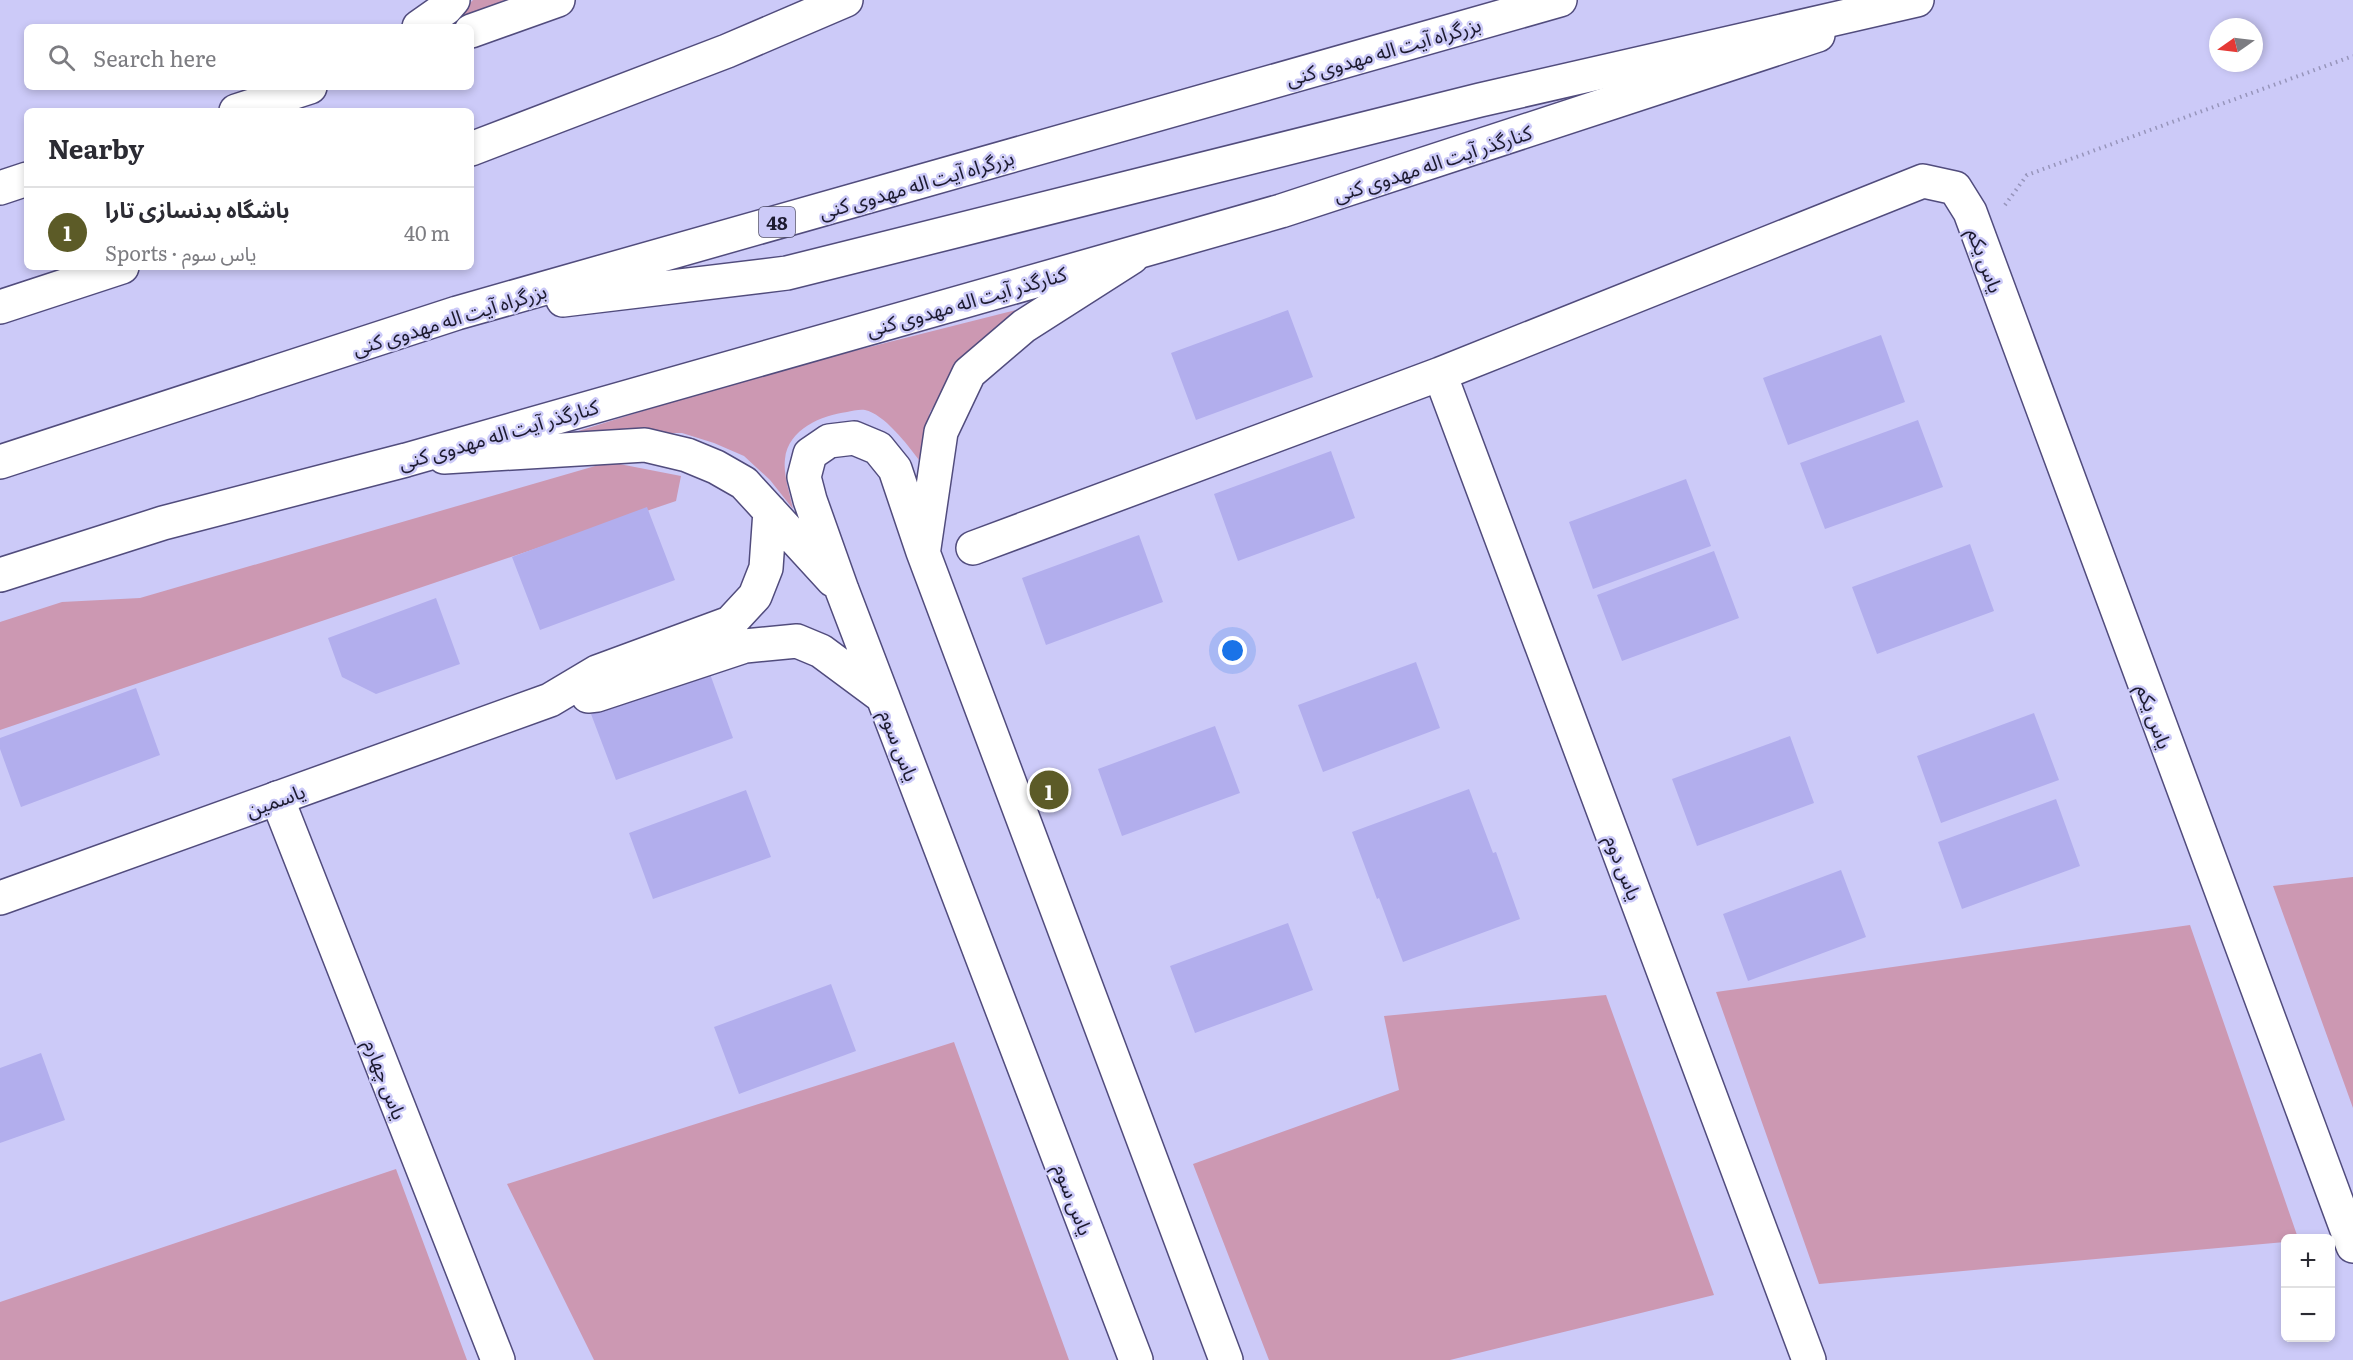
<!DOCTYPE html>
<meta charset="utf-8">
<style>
body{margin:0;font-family:Literata,"Noto Sans Arabic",serif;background:#f2f2f3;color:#2b2b33}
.controls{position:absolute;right:18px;bottom:18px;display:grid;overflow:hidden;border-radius:9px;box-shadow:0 3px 9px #0003}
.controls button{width:54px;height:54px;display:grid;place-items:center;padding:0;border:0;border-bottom:2px solid #e1e1e2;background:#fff;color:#2b2b33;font:30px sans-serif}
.compass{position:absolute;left:2209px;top:18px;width:54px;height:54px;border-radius:50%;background:#fff;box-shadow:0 3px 9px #0003;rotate:256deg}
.you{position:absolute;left:1233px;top:651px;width:21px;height:21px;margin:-15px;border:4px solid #fff;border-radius:50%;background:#1a73e8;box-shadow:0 0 0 9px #1a73e833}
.badge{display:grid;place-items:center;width:39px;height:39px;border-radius:50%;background:#5c5b27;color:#fff;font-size:20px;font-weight:700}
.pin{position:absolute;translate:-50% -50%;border:3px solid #fff;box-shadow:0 2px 6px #0006}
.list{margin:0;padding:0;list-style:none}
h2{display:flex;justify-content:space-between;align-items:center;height:78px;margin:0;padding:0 24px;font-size:26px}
h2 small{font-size:20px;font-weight:400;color:#7c7c81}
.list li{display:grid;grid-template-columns:39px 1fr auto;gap:18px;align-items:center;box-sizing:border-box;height:84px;padding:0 24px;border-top:2px solid #e1e1e2}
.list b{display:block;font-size:22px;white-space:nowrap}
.list p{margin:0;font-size:20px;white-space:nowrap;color:#7c7c81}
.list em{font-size:20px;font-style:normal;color:#7c7c81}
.icon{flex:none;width:33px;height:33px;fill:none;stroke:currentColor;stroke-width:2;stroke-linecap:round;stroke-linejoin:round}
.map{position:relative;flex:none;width:2353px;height:1360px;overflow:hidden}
.search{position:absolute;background:#fff;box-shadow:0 3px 9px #0003;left:24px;top:24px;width:450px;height:66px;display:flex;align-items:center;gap:15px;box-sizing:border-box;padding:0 21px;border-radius:9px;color:#7c7c81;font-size:22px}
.panel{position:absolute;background:#fff;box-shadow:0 3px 9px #0003;left:24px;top:108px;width:450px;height:162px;border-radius:9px}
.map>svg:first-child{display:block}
</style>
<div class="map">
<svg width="2353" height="1360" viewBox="0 0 2353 1360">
<rect width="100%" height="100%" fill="#cccaf8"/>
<path fill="#cc98b2" d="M473,0H505L447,25Z
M1044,303L957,368L930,412L919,460C908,445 884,414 865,410C860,409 852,411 847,412C822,415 788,429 785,459C783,475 790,493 793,509L770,480L744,456L714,443L682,433H572L710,390L814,361Z
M609,462L681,476L676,501L0,730V622L62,602L140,598Z
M2353,877V1108L2273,886Z
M2190,925L2298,1238H2286L2285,1242L1819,1284L1716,992Z
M1606,995L1714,1295L1450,1360H1269L1193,1164L1399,1090L1384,1016Z
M954,1042L1069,1360H594L507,1184Z
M396,1169L467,1360H0V1302Z"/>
<path fill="#b2aeed" d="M1288,310L1313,377L1196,420L1171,353Z
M1881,335L1905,402L1788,445L1763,378Z
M1918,420L1943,487L1825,529L1800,463Z
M1331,451L1355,518L1238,561L1214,494Z
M1686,479L1711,546L1593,589L1569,522Z
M647,507L675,580L540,630L512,557Z
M1139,535L1163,602L1046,645L1022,578Z
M1970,544L1994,611L1877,654L1852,587Z
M1714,551L1739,618L1622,661L1597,595Z
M436,598L460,664L376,694L342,677L328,638Z
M1416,662L1440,728L1323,772L1298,705Z
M709,671L733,738L616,780L591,714Z
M136,688L160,755L21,807L0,749V738Z
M2034,713L2059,780L1941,823L1917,756Z
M1215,726L1240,793L1122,836L1098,769Z
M1790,736L1814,803L1697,846L1672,779Z
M1469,789L1493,853L1496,852L1520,919L1403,962L1379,898L1377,899L1352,832Z
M746,790L771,857L653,899L629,833Z
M2056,799L2080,866L1962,909L1938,842Z
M1841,870L1866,937L1748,981L1723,914Z
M1288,923L1313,990L1195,1033L1170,966Z
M831,984L856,1051L739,1094L714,1027Z
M41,1053L65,1120L0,1143V1068Z"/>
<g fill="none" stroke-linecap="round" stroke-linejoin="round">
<defs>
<path id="minor" d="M1440,374L1809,1360
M973,548L1440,374L1923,181L1955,188L1970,212L2353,1246
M277,798L498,1360"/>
<path id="tertiary" d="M419,27L446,8L453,0
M444,457L645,445L687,455L716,467L744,483L833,580
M924,548L941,432L969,373L1024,326L1132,257
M588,696L597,695L745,646L797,641L821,651L883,697
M0,898L550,700L597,672L730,623L755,596L766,568L770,511
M1136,1360L842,590L810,500L804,477L810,454L829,441L854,438L878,448L895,469L923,552L1226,1360"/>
<path id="primary" d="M471,31L558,0
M236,111L310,87
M0,188L27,179
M0,575L163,523L406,460L1281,211L1818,35"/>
<path id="trunk" d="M471,149L727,51L846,0
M563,300L787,273L1480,100L1917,0
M0,307L122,267
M0,462L457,313L1560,0"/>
</defs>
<use href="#minor" stroke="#514c7d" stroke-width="36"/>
<use href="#tertiary" stroke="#514c7d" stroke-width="36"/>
<use href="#primary" stroke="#514c7d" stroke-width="36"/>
<use href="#trunk" stroke="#514c7d" stroke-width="36"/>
<path stroke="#9795bb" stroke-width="4" stroke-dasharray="1.5 4.5" stroke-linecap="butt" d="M2005,205L2027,175L2353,56"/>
<use href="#minor" stroke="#fff" stroke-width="33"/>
<use href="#tertiary" stroke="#fff" stroke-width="33"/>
<use href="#primary" stroke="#fff" stroke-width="33"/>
<use href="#trunk" stroke="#fff" stroke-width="33"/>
</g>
<g text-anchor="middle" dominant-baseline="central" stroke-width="5" stroke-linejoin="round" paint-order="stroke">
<rect fill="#cccaf8" stroke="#514f6b" stroke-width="1.5" x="759" y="207" width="36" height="30" rx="4.5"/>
<g font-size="18" font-weight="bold" fill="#1c1a2f">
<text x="777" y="222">48</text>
</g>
<g font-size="20" fill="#1c1a2f" stroke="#cccaf8">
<text transform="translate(1383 50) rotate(-16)">بزرگراه آیت اله مهدوی کنی</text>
<text transform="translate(1432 162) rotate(-18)">کنارگذر آیت اله مهدوی کنی</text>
<text transform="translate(916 183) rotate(-16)">بزرگراه آیت اله مهدوی کنی</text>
<text transform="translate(1987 260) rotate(70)">یاس یکم</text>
<text transform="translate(966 300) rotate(-16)">کنارگذر آیت اله مهدوی کنی</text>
<text transform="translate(449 318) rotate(-17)">بزرگراه آیت اله مهدوی کنی</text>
<text transform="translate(498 433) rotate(-16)">کنارگذر آیت اله مهدوی کنی</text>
<text transform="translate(2156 716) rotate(70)">یاس یکم</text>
<text transform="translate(901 745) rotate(69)">یاس سوم</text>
<text transform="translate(275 799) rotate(-20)">یاسمین</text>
<text transform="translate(1625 867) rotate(69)">یاس دوم</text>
<text transform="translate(387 1079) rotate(69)">یاس چهارم</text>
<text transform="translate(1075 1199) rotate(69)">یاس سوم</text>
</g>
</g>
</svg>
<div class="controls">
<button>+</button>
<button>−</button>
</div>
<svg class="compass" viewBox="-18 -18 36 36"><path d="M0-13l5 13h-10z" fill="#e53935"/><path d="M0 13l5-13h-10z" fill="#7c7c81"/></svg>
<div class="you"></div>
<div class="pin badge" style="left:1049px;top:790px">1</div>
<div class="search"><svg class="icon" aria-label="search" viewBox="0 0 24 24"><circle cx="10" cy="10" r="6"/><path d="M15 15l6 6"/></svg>Search here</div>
<section class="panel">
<h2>Nearby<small></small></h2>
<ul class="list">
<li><span class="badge">1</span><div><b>باشگاه بدنسازی تارا</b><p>Sports · یاس سوم</p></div><em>40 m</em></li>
</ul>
</section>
</div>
